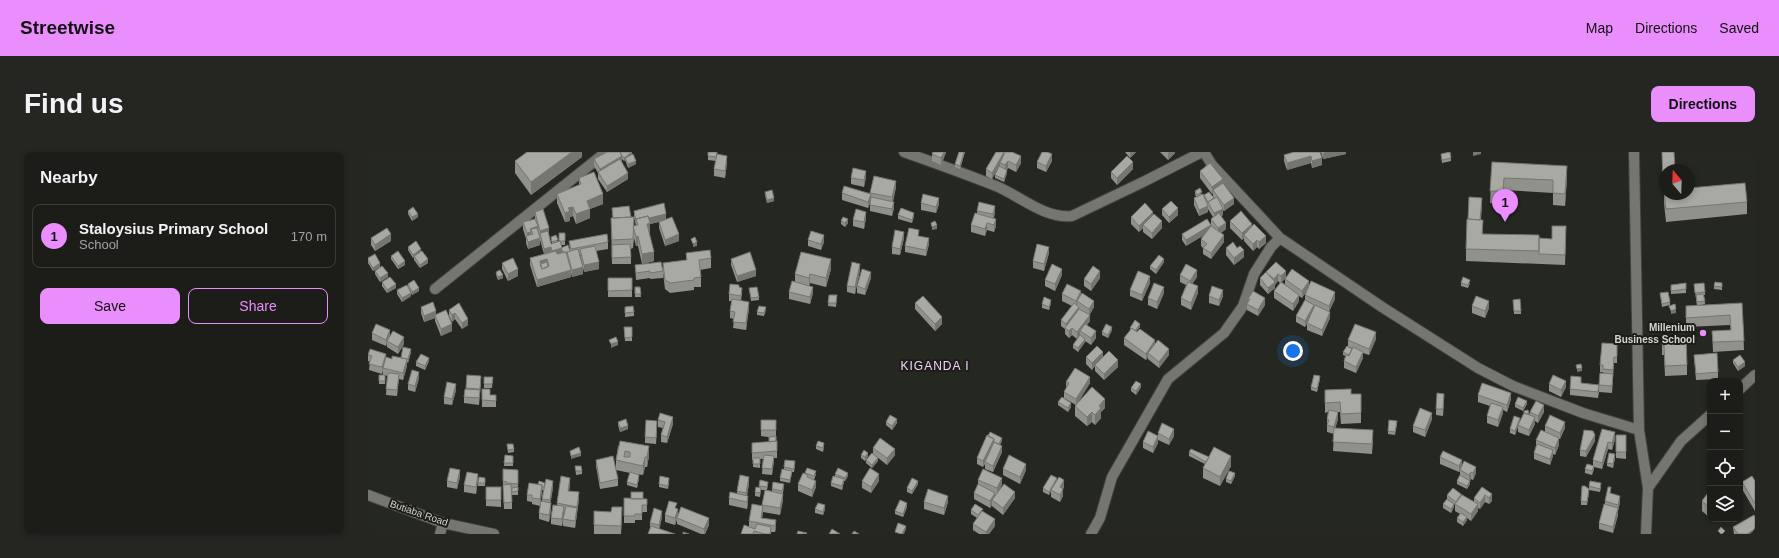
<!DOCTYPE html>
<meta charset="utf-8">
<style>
body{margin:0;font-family:Helvetica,sans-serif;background:#252622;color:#f1f3f6}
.controls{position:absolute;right:12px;bottom:12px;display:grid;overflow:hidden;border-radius:8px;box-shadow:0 2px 6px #0003}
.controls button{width:36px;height:36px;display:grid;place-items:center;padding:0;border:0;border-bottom:1px solid #3a3b38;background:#1c1d19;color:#f1f3f6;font:20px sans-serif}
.compass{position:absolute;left:1291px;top:12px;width:36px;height:36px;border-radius:50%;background:#1c1d19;box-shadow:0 2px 6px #0003;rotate:341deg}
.you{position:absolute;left:925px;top:199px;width:14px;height:14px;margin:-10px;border:3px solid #fff;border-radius:50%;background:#1a73e8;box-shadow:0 0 0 6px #1a73e833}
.badge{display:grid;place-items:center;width:26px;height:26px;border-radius:50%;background:#ea8dfd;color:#111;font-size:13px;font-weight:700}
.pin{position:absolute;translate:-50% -33px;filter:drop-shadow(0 1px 2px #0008)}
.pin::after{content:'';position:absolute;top:21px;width:14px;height:12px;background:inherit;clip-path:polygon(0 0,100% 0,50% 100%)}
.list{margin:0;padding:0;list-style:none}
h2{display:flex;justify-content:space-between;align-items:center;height:52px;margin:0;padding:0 16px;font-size:17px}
h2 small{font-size:13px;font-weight:400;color:#a0a2a2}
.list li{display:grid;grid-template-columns:26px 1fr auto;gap:12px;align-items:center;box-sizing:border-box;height:64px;margin:0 8px 8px;padding:0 8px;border:1px solid #3a3b38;border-radius:8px}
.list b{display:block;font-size:15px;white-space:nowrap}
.list p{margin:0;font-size:13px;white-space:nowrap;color:#a0a2a2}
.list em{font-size:13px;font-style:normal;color:#a0a2a2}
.actions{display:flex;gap:8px;padding:12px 16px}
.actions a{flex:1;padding:9px 0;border:1px solid #ea8dfd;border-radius:8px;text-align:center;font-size:14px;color:#ea8dfd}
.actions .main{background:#ea8dfd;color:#111}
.icon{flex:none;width:22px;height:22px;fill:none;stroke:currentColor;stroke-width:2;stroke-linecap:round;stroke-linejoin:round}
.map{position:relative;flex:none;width:1387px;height:382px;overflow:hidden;border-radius:8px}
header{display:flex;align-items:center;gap:24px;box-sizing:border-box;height:56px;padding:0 20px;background:#ea8dfd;color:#111}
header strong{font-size:19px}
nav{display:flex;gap:22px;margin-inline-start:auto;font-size:14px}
.intro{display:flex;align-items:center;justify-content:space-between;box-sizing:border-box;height:96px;padding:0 24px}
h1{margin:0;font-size:28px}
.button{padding:10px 18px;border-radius:8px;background:#ea8dfd;color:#111;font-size:14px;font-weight:700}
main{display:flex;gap:24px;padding:0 24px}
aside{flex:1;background:#1c1d19;border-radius:8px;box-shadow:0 2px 6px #0003}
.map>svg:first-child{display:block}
</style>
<header>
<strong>Streetwise</strong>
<nav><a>Map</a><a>Directions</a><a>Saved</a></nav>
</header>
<div class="intro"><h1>Find us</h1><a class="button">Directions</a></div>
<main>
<aside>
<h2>Nearby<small></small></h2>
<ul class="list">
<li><span class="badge">1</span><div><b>Staloysius Primary School</b><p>School</p></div><em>170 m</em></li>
</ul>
<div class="actions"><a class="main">Save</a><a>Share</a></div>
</aside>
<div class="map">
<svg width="1387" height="382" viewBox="0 0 1387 382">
<rect width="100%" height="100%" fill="#252721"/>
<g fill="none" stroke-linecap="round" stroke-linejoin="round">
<defs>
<path id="street" d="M536,0C567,11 598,22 628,34C652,44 677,67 704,64L775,30L834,0
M836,0L844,13L912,86L1014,155L1110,216L1145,234L1215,261L1271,278
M1266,0L1271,278L1280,336
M67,137L238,0
M1372,237L1387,223
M72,382L75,371
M723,382L732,366L744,325L800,227L856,181L875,154L886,122L903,95L912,86
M1278,382L1280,336L1313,289L1342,263"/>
<path id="secondary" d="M0,343L75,371L126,382"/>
</defs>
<use href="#street" stroke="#42433f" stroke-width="12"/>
<use href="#secondary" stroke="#42433f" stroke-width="12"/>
<use href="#street" stroke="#757670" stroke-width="10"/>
<use href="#secondary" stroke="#757670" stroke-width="10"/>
</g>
<path fill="#90918b" d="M214,0V5L163,43L147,21V9Z
M340,0H349V4L359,11L357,26L346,24V17L348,9L340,8Z
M578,0L573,13L564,9V2Z
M591,0H597L592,17L587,15V12Z
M628,0H644L653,11L648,20L640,16L639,18V21L636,30L627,26V23L632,15V13L624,27L618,24V17Z
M757,0H768L762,6Z
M792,0H807V1L800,8Z
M952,0L954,13L944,16L943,11L919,18L916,9V3Z
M953,0H978V2L955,7Z
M1294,0H1306L1297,18V42L1379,50V62L1298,70L1296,51V41H1295Z
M252,1L264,2L268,12L260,16L257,8L256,9L254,7V10L260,27L239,40L230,27V21L226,14V7Z
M1073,2L1083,6V9L1074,11Z
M684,9L678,20L669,16V10Z
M1124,10L1199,26L1197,54L1185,53V41L1136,38L1135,52L1122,51Z
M765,17L749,33L743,26V20Z
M832,19L855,31L866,52L856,59L855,58V63L853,64L858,77L853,81L856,90L843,107L835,102V96L833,94V87L836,83L818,94L814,88V82L843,74V67L845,65L840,57V60L831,64L826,53V46L828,45L827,42V39L834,42L836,45V43L846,46L845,44V41L844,42L832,26Z
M498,25L496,35L483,32V26Z
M211,26L235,52L222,57V66L208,72L205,64L202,65V69L197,70L189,51V42L211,33Z
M528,35L525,50L526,56L524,64L502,59V53L503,49L500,56L474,48V41L502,42V41Z
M397,40L406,49L399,51L397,43Z
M553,51L571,52L568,61L553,58Z
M1114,53L1113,68L1115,82L1171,87H1184L1198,84L1197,113L1098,109V97Z
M244,56L263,65L266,74H268L266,65V59L298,67L311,89L297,94L291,76V70L282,72L281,81L286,109L274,112L270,94H268L266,86L265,96L263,97V112H244L243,66H245Z
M794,57L810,63L801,71L794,63Z
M40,59L50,65L44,69L40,62Z
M609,59L627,60L626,66L628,74L626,80L619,78L617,84L603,80V73L609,61Z
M167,60L181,83L183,92H184L183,85L190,90H191L197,81V93H193L194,95L202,99L201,89L240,90V97L228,99L231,117L216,120L212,102H211L215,122L204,125L203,121V125L169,135L162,113V106L176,102L172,88V93L160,97L158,91V87L155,77V70L167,67Z
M785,62L794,76L784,87L775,80V76L771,80L763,72V65Z
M530,63L546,64L544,71L530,67Z
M498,66L496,77L485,74V68Z
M473,69L480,71L477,75L473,72Z
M862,69L884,74L898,91L891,97L889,95L885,99L876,89V86L874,88L862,76Z
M551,84L561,92L558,104L537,100V94Z
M3,86L23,89L7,99L3,93Z
M536,86L532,103L524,102V95Z
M440,88L456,90L453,98L440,94Z
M40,95L53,100L60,111L52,116L46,108V105L45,106L40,98Z
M858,96H869L876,105L866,113L858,103Z
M318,101L343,106V116L332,118L333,125V135H326V138L302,141L297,137L295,121V111L318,108Z
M681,101L676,119L665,116V109Z
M23,104L37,113L30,117L23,107Z
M0,106L12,115L5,119L0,111Z
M363,107L388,124L369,130L363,113Z
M796,110L788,122L782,117V114Z
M908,110L918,126L913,130L917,132V127L941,134L967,147L961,159L962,166L954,184L939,178V172L937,175L928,170V164L937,148V143L940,137L934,146L931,144V149L925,159L906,146V139L912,131L910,129L907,133V136L900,142L892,133V126L898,121V120Z
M134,111L150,124L140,129L134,117Z
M267,113L295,119V126L282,127V126L268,128Z
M463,117L458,135L442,131L441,134L445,141L442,152L421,147V140L427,130V122Z
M492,118L487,142L479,140V134Z
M7,119L20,125L12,130L7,122Z
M128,120L135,126L130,128L128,123Z
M694,123L687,139L677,134V128Z
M812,123L829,125L824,132L830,141L823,158L813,153V146L818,133L812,130Z
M240,126H264V145H240Z
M503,126L497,143L489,141V134Z
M732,126L723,139L716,134V127Z
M14,130L28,136L19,141L14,134Z
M782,131L774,149L762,144V138Z
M1093,131H1102L1100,136L1093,134Z
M40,132L51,139L44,143L43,141V144L34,150L29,142V138L40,135Z
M1326,132L1337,140V143H1336L1337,152L1330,154L1374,151L1376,198L1345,200L1344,179L1363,178L1362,173L1318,175V154H1329Z
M1303,133L1318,137V141L1303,142Z
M1346,134H1354V138L1346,137Z
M267,135H272L273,145H267Z
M371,135L374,142L373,148L381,156L378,178L365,176L366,167L362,166V159L364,149H361V142Z
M381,136L391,145V148L383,149Z
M796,141L789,157L780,153V146Z
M1292,141L1302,150V153L1294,155Z
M694,142L713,143L726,155L722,162V169L719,173L728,186L723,193L717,189V190L710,200L705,196V193L712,183V182L709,187L704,183L701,186L697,182V177L693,174V168L704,154L694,149Z
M461,143H469L468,155L460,154Z
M841,144H855L851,154L841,151Z
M880,147L897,153L890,164L879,158V152L880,150Z
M1145,148L1153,159V162H1146Z
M91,151L100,173L94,177L87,167L84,170L81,164V158Z
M547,151L574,172L567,179L547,157Z
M683,151L681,158L674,156V152Z
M1104,154L1121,156L1117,166L1104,161Z
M53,155L68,162L84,179L73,184L67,169V166L56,170L53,161Z
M257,155L266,160V164L257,165Z
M398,158L396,164L389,163V160Z
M256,175H264V189H257Z
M772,175L768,180L787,191L801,203L791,216L780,207V205L778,208L756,193V186L762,179V176Z
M744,178L740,186L734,183V180Z
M4,181L22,185L36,192L30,202L19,195V190L18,194L4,188Z
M1294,186L1319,213V223L1297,224L1296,203H1294Z
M1008,187L1001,203L995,201V206L988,221L976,216V209L978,204L975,203V200L984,196L980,195V188Z
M1249,199V211H1246L1244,241L1231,240V233L1235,221V220H1232V213Z
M43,200L40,211L39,210V214L35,228L31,227L29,244L18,243L19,224L17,223V232H11V223H16H15V218L14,222L1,218L2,210L0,209V203L24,207L33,206Z
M1326,203L1350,220V227L1328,228Z
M718,205H735L750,215L736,228L727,219V214L724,218L718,212Z
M1365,208L1377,214L1370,219L1365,211Z
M61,209L57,218L48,214V210Z
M99,223L113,230L111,253L96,251V245L98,237Z
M116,225H125L124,236H116Z
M51,226L47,240L40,238V232Z
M952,227L949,240L943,238V235Z
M698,230L722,231L711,249L737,256L733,260V266L727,273L724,270L719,274L707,264V254L708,253L696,246V240L698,236Z
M1213,231L1231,240L1230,246L1202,243V237Z
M1181,232L1198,235L1193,245L1181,239Z
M773,235L768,243L763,239V236Z
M114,237L122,243H128V255H114Z
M88,238L84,253L76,252V245Z
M957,238L983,242L993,261V271L973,272L972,260H970V267L967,276L1005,288L1004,302L965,299L966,282L959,280V267L960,260L957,261Z
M1110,243L1143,247L1139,260L1135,258V261L1130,275L1119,271V264L1122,254L1110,250Z
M1076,248L1075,264L1068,263V257Z
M690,250L703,255L700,260L690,253Z
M1147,252H1159L1155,259L1147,255Z
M1156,259L1161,263L1162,260H1176L1170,271L1167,269V272L1161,284L1150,280V273L1147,283L1142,281V277L1152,270L1156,261Z
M1064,267L1057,285L1045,280V274Z
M290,268L305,272L299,291L293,290V283L295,276L290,275Z
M393,268H408V284L409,299V306H406L404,323L394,322L395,307H392V316L385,315V308H384V291L401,290V285L393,284Z
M250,270L260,277L252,280L250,273Z
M518,270L529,271L524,278L518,273Z
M1029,272L1027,283L1020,282V279Z
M1177,274L1197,276L1192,287H1191V293L1187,303L1185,302V304L1182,313L1166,307V301L1168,294V288L1177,280Z
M289,276L288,292L277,291V285Z
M1234,277L1247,287L1244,298L1240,297L1234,317L1226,315V317L1224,323L1217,321V317L1225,314V308Z
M790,281L806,284L801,293L790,288V291L785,301L775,296V290L790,284Z
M1248,283H1258V307L1248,306Z
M634,289L632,293L634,300L625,320L617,317V312L615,315L609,312V306Z
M1227,289L1218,305L1212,304V298Z
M139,292L146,297V300L140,301Z
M250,294L281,304L279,315H277L275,323L267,322L271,326L269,336L259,333V330L262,321L248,318V308Z
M448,294L456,295L455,300L448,297Z
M505,296L527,303L519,313L505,302Z
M821,300L841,305L863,314L852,334L835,326V316L837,312L821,304Z
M137,303L145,304V314H136Z
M493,303L500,304L497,309L493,306Z
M1072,305L1094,314L1108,321L1105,328L1103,327L1102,329V332L1099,337L1089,332V329L1092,323V319L1091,320L1072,312Z
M1247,306L1245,316L1239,314V311Z
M228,308L250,327V334L232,337L228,314Z
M498,308L510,309L504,316L498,311Z
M427,313L426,320H424L422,331L412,329V326L416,317V315Z
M207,314L214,319V322L208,323Z
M135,317L150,318V343H144V338V357H136L135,336Z
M635,317L658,318L652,332L635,323Z
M437,321L448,322L446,328L448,335L444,345L430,339V332Z
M467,322L480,324L477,329H476L474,338L463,334V331L467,324Z
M867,324L863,332L858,330V327Z
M92,325L89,337L79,335V329Z
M111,325L117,326V334H110Z
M110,328L108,342L96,340V333Z
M610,328L634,332L632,337L647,346L635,363L624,354V353L622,356L606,347V341L610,334Z
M689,328L696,335L695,337V344L692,350L683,345V339L681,343L675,340V336Z
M301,329L300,337L291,335V332Z
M494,329H511L503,341L494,336Z
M1387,329V359L1374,337V330Z
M161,331L185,336L182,351L183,358L181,370L171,367V361L174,349L175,338H174L172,354L164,352V350L159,349V343Z
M202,332L201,339L211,347L207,376L195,374V367L197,359H196L194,374L183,372V366L189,353V351Z
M381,332L379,344L380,351L379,357L361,353V346L369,342V339Z
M550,332L544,342L539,340V336Z
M400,333L399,338L404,339V337L416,335L415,341V348L412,363L395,360L394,366L408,368V375L407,380H403V382H373L381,375V369L394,354L397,338H393L392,345L387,344V340L391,335V334Z
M1221,334L1233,335L1232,340L1221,338Z
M118,335H133V355L118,354Z
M1114,335L1124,349L1121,352L1117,350L1112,357L1110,356V359L1103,369L1099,366V368L1095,374L1089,370V366L1092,362L1087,359V353L1086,352V355L1083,361L1075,356V352L1085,351L1079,347V343L1093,342L1106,350V346Z
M1342,338V366L1334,359V349Z
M1221,341L1219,353H1213V349Z
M1243,341L1252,350L1250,359V363L1245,381L1231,377V371L1237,353V349Z
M256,346L279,347V360H274V368H267V371H256Z
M556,350H580L576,363L556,357Z
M539,355L535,365L527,362V359Z
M309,356L310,362L341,373L337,382H333L309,372V368L307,373L297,370V363Z
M447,357H457L455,363L447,361Z
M603,358L615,360L627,374L621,382H611L605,378V372L609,366L603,362Z
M254,365L253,382H226V373Z
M294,365L291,377H282V371Z
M1365,375L1387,382H1366Z"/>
<path fill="#767671" d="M204,0H214V5L163,43V30Z
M264,0V3L257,6V8L256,9V6Z
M576,0H578V1L573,13V6Z
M596,0H597L592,17V14Z
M636,0V6L632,11V13L624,27V21Z
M762,0H768L762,6Z
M801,0H807V1L800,8V2Z
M958,0H978V2L955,7V1Z
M1105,0H1113V2L1105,4Z
M684,2V9L678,20V14Z
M254,4V11L232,23V17Z
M359,4V11L357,26V19Z
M653,4V11L648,20V13Z
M943,4V11L919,18V11Z
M954,6V13L944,16V9Z
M268,9V12L260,16V12Z
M640,9V16L637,20V13Z
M765,10V17L749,33V26Z
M1199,14V26L1197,54V42Z
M639,18V21L636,30V27Z
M498,19V25L496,35V28Z
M260,21V27L239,40V34Z
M855,27V34L845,38V41L844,42V35Z
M528,29V35L524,52V45Z
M235,42V52L222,57V66L208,72V62L219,49Z
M503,42V48L500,56V50Z
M406,46V49L399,51V48Z
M571,46V52L568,61V55Z
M866,46V52L856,59V53Z
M526,50V56L524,64V57Z
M627,54V60L625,69V62Z
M840,54V60L831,64V58Z
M205,55V64L202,65V69L197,70V61L200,56Z
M810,56V63L801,71V65Z
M855,57V63L846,68V61Z
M498,60V66L496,77V70Z
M785,60V66L775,73V76L771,80V74Z
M546,61V64L544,71V68Z
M50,62V65L44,69V65Z
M298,62V68L282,72V81H279L269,69Z
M480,67V71L477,75V71Z
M628,67V74L626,80V73Z
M794,69V76L784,87V81Z
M619,71V78L617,84V77Z
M858,71V77L850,83V76Z
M884,72V78L876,83V86L874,88V81Z
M569,73V77L564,78V75Z
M843,73V79L818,94V88Z
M170,74V81L163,77V83L159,85V81L162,77Z
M181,76V83L172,82V79Z
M536,80V86L532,103V97Z
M23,82V89L7,99V93Z
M311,82V89L297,94V88Z
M456,83V90L453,98V92Z
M856,83V90L843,107V101Z
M270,84V94H268V85Z
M898,84V91L891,97V90Z
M172,86V93L160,97V90Z
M561,86V92L558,104V98Z
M889,88V95L885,99V92Z
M329,90V94L325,95V92Z
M183,95V102L176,103V97Z
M681,95V101L676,119V112Z
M194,96V103L184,106V99Z
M53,97V100L45,106V103Z
M876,98V105L866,113V106Z
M286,100V109L274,112V102Z
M60,107V111L52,116V113Z
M179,107V113L172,112V109Z
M463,107V117L458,135V126Z
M796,107V110L788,122V118Z
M37,109V113L30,117V114Z
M231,110V117L216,120V113Z
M12,111V115L5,119V116Z
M492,112V118L487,142V135Z
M215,115V122L204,125V118Z
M150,117V124L140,129V122Z
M694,117V123L687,139V132Z
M203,118V125L169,135V128Z
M388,118V124L369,130V124Z
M829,118V125L822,136V129Z
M732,119V126L723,139V132Z
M918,119V126L913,131V124Z
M503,120V126L497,143V137Z
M20,121V125L12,130V126Z
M442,122V131L441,135V126Z
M910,122V129L907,133V136L900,142V136L906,130V127Z
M135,123V126L130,128V125Z
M782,124V131L774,149V143Z
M941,129V135L934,146V139Z
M28,132V136L19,141V138Z
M830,134V141L823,158V151Z
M445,135V141L442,152V145Z
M796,135V141L789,157V150Z
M51,136V139L44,143V140Z
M855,138V144L851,154V148Z
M713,139V145L709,149V154L708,156V149Z
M967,140V147L961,160V154Z
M43,141V144L34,150V146Z
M931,143V149L925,159V152Z
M897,146V153L890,164V158Z
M683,148V151L681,158V155Z
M726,149V155L721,164V157Z
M1121,149V156L1117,166V159Z
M381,150V156L378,178V171Z
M946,153V159L937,175V169Z
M711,155V162L698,177V172Z
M1308,157V161L1303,162V159Z
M68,159V165L67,163V166L56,170V164Z
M962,160V166L954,184V178Z
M87,161V167L84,170V163Z
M722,163V169L714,180L712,179V182L709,187V180Z
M574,165V172L567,179V172Z
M100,167V173L94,177V171Z
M84,172V179L73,184V177Z
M772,172V175L766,182V179Z
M744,175V178L740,186V183Z
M704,176V183L701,186V179Z
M22,178V184L19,189L18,194V188Z
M728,179V186L723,193V186Z
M1008,180V187L1001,203V197Z
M36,185V192L30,202V195Z
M717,187V190L710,200V196Z
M787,188V195L780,201V205L778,208V202Z
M250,190V193L243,196V192Z
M43,197V200L40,211V207Z
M801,197V203L791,216V210Z
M735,200V207L727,213V214L724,218V211Z
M995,200V206L988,221V215Z
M18,202V208L15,216L14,222V215Z
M61,206V209L57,218V214Z
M39,207V214L35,228V221Z
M750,208V215L736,228V222Z
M1377,210V214L1370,219V215Z
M1214,216V219L1209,220V217Z
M51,220V226L47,240V234Z
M952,224V227L949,240V237Z
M722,225V231L708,254V247Z
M1198,229V235L1193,245V238Z
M88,232V238L84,253V247Z
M773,232V235L768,243V239Z
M1143,241V247L1139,260V253Z
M737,247V256L733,260V266L727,273V263L731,254Z
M1159,249V252L1155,259V256Z
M703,251V255L700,260V256Z
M1176,253V260L1170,271V264Z
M1135,255V261L1130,275V268Z
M724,260V270L719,274V265Z
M970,260V267L966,282V275Z
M1064,261V267L1057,285V278Z
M305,265V272L299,291V285Z
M1167,265V272L1161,284V278Z
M1152,266V270L1147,283V279Z
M529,267V271L524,278V274Z
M1197,270V276L1192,287V281Z
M260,274V277L252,280V276Z
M806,277V284L801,293V287Z
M1247,280V287L1244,298V291Z
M1227,283V289L1218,305V299Z
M790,284V291L785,301V295Z
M634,286V289L631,295V292Z
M1191,286V293L1187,303V296Z
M626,287V293L617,310L615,315V309Z
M1240,290V297L1234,317V311Z
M281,294V304L279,315V305Z
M634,294V300L625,320V314Z
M527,297V303L519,313V306Z
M1185,298V304L1182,313V307Z
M213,301V304L203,307V304Z
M500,301V304L497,309V305Z
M1247,302V306L1245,316V312Z
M406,304V310L404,323V317Z
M863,304V314L852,334V325Z
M277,305V315L275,323V314Z
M510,306V309L504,316V313Z
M1094,308V314L1091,320V314Z
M658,312V318L652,332V325Z
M1108,315V321L1105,328V321Z
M92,318V325L89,337V331Z
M1103,320V327L1101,330V323Z
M480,321V324L477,329V326Z
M867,321V324L863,332V329Z
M110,322V328L108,342V335Z
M511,322V329L503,341V335Z
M271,323V326L269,336V333Z
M381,325V332L378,348V341Z
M202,326V332L200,345V339Z
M634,326V332L629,343V336Z
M689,326V330L683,338V339L681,343V340Z
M476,327V330L474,338V334Z
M696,328V335L692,342V335Z
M185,329V336L182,355V348Z
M448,329V335L444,345V338Z
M550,329V332L544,342V339Z
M1102,329V332L1099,337V334Z
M174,333V339L172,354V347Z
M695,337V344L692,350V343Z
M211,340V347L209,361V355Z
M647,340V346L635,363V356Z
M627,341V348H624V353L622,356V349Z
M415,342V348L412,363V356Z
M1124,342V349L1121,352V346Z
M1117,343V350L1112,357V351Z
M380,344V351L379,357V350Z
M580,344V350L576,363V356Z
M1252,344V350L1250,359V353Z
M183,351V358L181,370V363Z
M539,351V355L535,365V362Z
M1086,352V355L1083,361V357Z
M1110,352V359L1103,369V362Z
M457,353V357L455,363V360Z
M196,354V361L194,374V367Z
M395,354V361L393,372V366Z
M209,356V363L207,376V369Z
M1250,356V363L1245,381V375Z
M310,357V363L309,366L307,373V366Z
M294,359V365L291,380V373Z
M1099,365V368L1095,374V370Z
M341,366V373L336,382V377Z
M627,367V374L621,382H618V380Z
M408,368V375L407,380V374Z
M538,374V377L536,382H534Z
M1387,377V382H1379Z"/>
<path fill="#a8a9a2" stroke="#767671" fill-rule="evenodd" d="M159,0H204L163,30L147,9Z
M239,0H252L254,4L232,17L226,7Z
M253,0H264L256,6L252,1Z
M340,0H349L348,5L340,4Z
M565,0H576L573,6L564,2Z
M591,0H596L592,14L587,12Z
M628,0H636L624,21L618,17Z
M637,0H644L653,4L648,13L640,9L637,13L632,11Z
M674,0H679L684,2L678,14L669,10Z
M926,0H952L954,6L944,9L943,4L919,11L916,3Z
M1082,0L1083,6L1074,8L1073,2Z
M1294,0H1306L1307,18H1297V31H1295Z
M265,2L268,9L260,12L257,6Z
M349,2L359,4L357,19L346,17Z
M759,4L765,10L749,26L743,20Z
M252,7L260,21L239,34L230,20Z
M1124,10L1199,14L1197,42L1185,41V28L1136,26L1135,39H1122Z
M842,11L855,27L844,35L832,19Z
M631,14L639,18L636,27L627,23Z
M485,16L498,19L496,28L483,26Z
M226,20L235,42L219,49L222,57L208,62L205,55L200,56L202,59L197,61L189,42L213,32L211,26Z
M506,24L528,29L524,45L502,41Z
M855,31L866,46L856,53L845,38Z
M1377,31L1379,50L1298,57L1296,38H1297V42H1321V36Z
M476,34L503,42L500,50L474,41Z
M832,36L834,40L829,43L827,39Z
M404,38L406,46L399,48L397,40Z
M841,40L846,46L840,50L836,43Z
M555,42L571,46L568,55L553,51Z
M835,42L840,54L831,58L826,46Z
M503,45L526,50L524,57L502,53Z
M849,45L855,57L846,61L840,50Z
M1101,45L1114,46L1112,68L1100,67Z
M803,49L810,56L801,65L794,57Z
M611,50L627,54L625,62L609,59Z
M296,51L298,62L281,66L280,64L268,67V69L266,59Z
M777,51L785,60L771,74L763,65Z
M261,54L263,65L245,66L244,56Z
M45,55L50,62L44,65L40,59Z
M533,56L546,61L544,68L530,63Z
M175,57L181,76L172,79L167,60Z
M488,57L498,60L496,70L485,68Z
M873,59L884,72L874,81L862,69Z
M607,61L628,67L626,73L619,71L617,77L603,73Z
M851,61L858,71L850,76L843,67Z
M786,62L794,69L784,81L775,73Z
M280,64L282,71L279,72L286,100L274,102L270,84L268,85L265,74L270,73L268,67Z
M266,65L265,87L244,88L243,66Z
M304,65L311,82L297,88L291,70Z
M475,65L480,67L477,71L473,69Z
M167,67L170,74L162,77L163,80L159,81L155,70Z
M839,67L843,73L818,88L814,82Z
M1099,67L1115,68L1114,82L1171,83V99L1098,97Z
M567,69L569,73L564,75L563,71Z
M886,72L898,84L891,90L889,88L885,92L876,83Z
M843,74L856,83L843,101L835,96L839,92L833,87Z
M1184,74H1198L1197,103L1171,102V86L1184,87Z
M19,76L23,82L7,93L3,86Z
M169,76L172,86L160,90L158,84L165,82L163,77Z
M541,76L551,78L550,84L561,86L558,98L537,94Z
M527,78L536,80L532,97L524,95Z
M180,79L183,92L192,89L194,96L184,99L183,95L176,97L172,81Z
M443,79L456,83L453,92L440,88Z
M191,81H197V89H191Z
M239,82L240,90L203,97L201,89Z
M188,83L190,88L184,90L183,85Z
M327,85L329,90L325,92L323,87Z
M48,89L53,97L45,103L40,95Z
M865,90L869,96L872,94L876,98L866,106L858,96Z
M262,92L263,105L244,106V93Z
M669,92L681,95L676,112L665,109Z
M200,93L202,99L199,100V102L198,100H195L193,96Z
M227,94L231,110L216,113L212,97Z
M210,97L215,115L204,118L199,100Z
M342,98L343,106L331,108L333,125L326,126V128L302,131L297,128L295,111L319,108L318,101Z
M30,99L37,109L30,114L23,104Z
M54,99L60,107L52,113L46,104Z
M188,99L189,102L198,100L203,118L169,128L162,106ZM179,107L181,114L174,117L172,109Z
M382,100L388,118L369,124L363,107Z
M433,100L463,107L458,126L442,122L441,126L427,122Z
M7,102L12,111L5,116L0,108V106Z
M791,103L796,107L788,118L782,114Z
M145,106L150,117L140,122L134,111Z
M179,110L180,115L174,117L172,112Z
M293,110L295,119L282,121V119L268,121L267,113Z
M484,110L492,112L487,135L479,134Z
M908,110L918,119L913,124L910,122L906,127L898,120Z
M684,112L694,117L687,132L677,128Z
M818,112L829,118L822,129L812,123Z
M14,114L20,121L12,126L7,119Z
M725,114L732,119L723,132L716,127Z
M494,117L503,120L497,137L489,134Z
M924,117L941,129L934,139L917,127Z
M132,118L135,123L130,125L128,120Z
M770,119L782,124L774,143L762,138Z
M898,120L907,130L900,136L892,126Z
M22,125L28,132L19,138L14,130Z
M1095,125L1102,128L1100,133L1093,131Z
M240,126H264V138L240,139Z
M46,128L51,136L44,140L40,132Z
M424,129L445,135L442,145L421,140Z
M943,129L967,140L961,154L937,143Z
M820,130L830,134L823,151L813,146Z
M913,130L931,143L925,152L906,139Z
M1347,130L1354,131V135L1346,134Z
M786,131L796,135L789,150L780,146Z
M1318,131V137L1303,139V133Z
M1336,131L1337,140L1327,141L1326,132Z
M362,132L371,133V135L374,136L373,144L361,142Z
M699,132L713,139L708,149L694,142Z
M39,133L43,141L34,146L29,138Z
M844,134L855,138L851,148L841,144Z
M267,135H272L273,142H267Z
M389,135L391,145L383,146L381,136Z
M885,139L897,146L890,158L879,152L882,147H880Z
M1300,140L1302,150L1294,152L1292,141Z
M714,141L726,149L721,157L709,149Z
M1335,142L1337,149L1329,150L1328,143Z
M461,143H469L468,151H460Z
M555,144L574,165L567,172L547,151Z
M1108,144L1121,149L1117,159L1104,154Z
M676,145L683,148L681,155L674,152Z
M364,147L381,150L378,171L365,170L367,160L362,159Z
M1152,147L1153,159H1146L1145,148Z
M937,148L946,153L937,169L928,164Z
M65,150L68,159L56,164L53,155Z
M91,151L100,167L94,171L87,161L84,163L81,158Z
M706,151L711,155L698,172L693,168Z
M1374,151L1376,189L1345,190L1344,179L1363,178L1362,163L1318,166V154Z
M1307,152L1308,157L1303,159L1301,154Z
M947,153L962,160L954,178L939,171Z
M265,154L266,160L257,161V155Z
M391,154L398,155L396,161L389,160Z
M711,157L722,163L709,180L704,176L701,179L697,176Z
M78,158L84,172L73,177L67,163Z
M767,168L772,172L767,179L764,176L763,177L762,176Z
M8,172L22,178L18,188L4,181Z
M717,172L728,179L723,186L712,179Z
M738,172L744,175L740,183L734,180Z
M987,172L1008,180L1001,197L980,188Z
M256,175H264V185L257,186Z
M764,176L769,180L772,177L787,188L778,202L756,186Z
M25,179L36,185L30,195L19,189Z
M712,183L717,187L710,196L705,193Z
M248,185L250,190L243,192L241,188Z
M1318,185L1319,213L1297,214L1296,193H1294V186Z
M790,188L801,197L791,210L780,201Z
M1234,191L1249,192V205H1246L1245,218L1235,217V213H1232Z
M729,194L735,200L724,211L718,205Z
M979,194L984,197L981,203L975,200Z
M35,195L43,197L40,207L33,206Z
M985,195L995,200L988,215L976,209L978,203L981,204Z
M2,197L18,202L14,215L1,212L4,204L0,203Z
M741,199L750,208L736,222L727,213Z
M1349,201L1350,220L1328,222L1326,203Z
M53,202L61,206L57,214L48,210Z
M1372,203L1377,210L1370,215L1365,208Z
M24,204L39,207L35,221L15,216L18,205L24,207Z
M1213,212L1214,216L1209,217L1208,213Z
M707,216L722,225L708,247L696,240L701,231L698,230Z
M44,218L51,220L47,234L40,232Z
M20,221L31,222L29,238L18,237Z
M1232,221L1245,222L1244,234L1231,233Z
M11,223H17V229H11Z
M99,223L113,224L112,237L98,236Z
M946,223L952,224L949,237L943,235Z
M1185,223L1198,229L1193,238L1181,232Z
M1203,224L1213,225V231L1231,233L1230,240L1202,237Z
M116,225H125L124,232H116Z
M768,229L773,232L768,239L763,236Z
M79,230L88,232L84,247L76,245Z
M1114,231L1143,241L1139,253L1110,243Z
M724,235L737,247L731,254L733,256L727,263L724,260L719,265L707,254Z
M97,237L112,238L111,246L96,245Z
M114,237H122V243H128V249L114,248Z
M983,237V242H993V261L973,262L972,250L957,251V238Z
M1069,241L1076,242L1075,257H1068Z
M694,245L703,251L700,256L690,250Z
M1150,245L1159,249L1155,256L1147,252Z
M1168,249L1176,253L1170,264L1162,260Z
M1123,251L1135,255L1130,268L1119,264Z
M1052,256L1064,261L1057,278L1045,274Z
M961,258L970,260L966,275L959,273L961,268L959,267Z
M1160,258L1161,262H1160L1156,261V259Z
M292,261L305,265L299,285L293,283L297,270L290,268Z
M1156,261L1167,265L1161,278L1150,273Z
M522,263L529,267L524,274L518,270Z
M1182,263L1197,270L1192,281L1177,274Z
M1146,264L1152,266L1147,279L1142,277Z
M258,267L260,274L252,276L250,270Z
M278,268L289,269L288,286L277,285Z
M393,268H408V278H393Z
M1021,268L1029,269L1027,280L1020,279Z
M794,271L806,277L801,287L790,281Z
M966,276L1005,278L1004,292L965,290Z
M1234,277L1247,280L1244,291L1240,290L1234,311L1225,308Z
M1173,278L1191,286L1187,296L1168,288Z
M1216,278L1225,279L1227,283L1218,299L1212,298Z
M780,279L790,284L785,295L775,290Z
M622,280L634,286L631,292L626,290V287L620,284Z
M619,283L626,287L615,309L609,306Z
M1248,283H1258V300H1248Z
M408,284V289L401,290V285Z
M512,286L527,297L519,306L505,296Z
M252,289L281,294L279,305H277L275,314L248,308ZM257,299L262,300V305H256Z
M409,289V299L384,301V291Z
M450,289L456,291L455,296L448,294Z
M626,290L634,294L625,314L617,310Z
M139,292H145L146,297L140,298Z
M1169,292L1185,298L1182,307L1166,301Z
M211,295L213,301L203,304L202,299Z
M846,295L863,304L852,325L835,316Z
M823,297L841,305L838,310L821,300Z
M496,298L500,301L497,305L493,303Z
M1075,299L1094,308L1091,314L1072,305Z
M504,301L510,306L504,313L498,308Z
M1241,301L1247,302L1245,312L1239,311Z
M137,303L145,304V311H136Z
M396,303L406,304L404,317L394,316Z
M641,303L658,312L652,325L635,317Z
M245,304L250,327L232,331L228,308Z
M385,306H392V312H385Z
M417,308L427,309L426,317L416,315Z
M1096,309L1108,315L1105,321L1103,320L1101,323L1092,318Z
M1219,312L1226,314L1224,319L1217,317Z
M207,314H213L214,319H208Z
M82,316L92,318L89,331L79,329Z
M439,316L448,319L446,324L437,321Z
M470,316L480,321L477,326L467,322Z
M502,316L511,322L503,335L494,329Z
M135,317L150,318V332L139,331V330L135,329Z
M414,317L424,319L422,328L412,326Z
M615,317L634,326L629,336L610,328Z
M861,319L867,321L863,329L858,327Z
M99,320L110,322L108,335L96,333Z
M262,320L271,323L269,333L259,330Z
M435,321L440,323L439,325L448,329L444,338L430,332Z
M372,323L381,325L378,341L369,339Z
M683,323L689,326L681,340L675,336Z
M1092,323L1102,329L1099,334L1089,329Z
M193,324L202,326L200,339L211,340L209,355L189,351Z
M292,324L301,326L300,334L291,332Z
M465,324L476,327L474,334L463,331Z
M1384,324L1387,329V352L1374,330Z
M111,325L117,326V331H110Z
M691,325L696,328L692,335L695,337L692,343L683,338Z
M544,326L550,329L544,339L539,336Z
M178,327L185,329L182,348L174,347Z
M392,328L400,330L399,335L391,334Z
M171,329L177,331L176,335H174V333L170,332Z
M1222,329L1233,331L1232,337L1221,334Z
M405,330L416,332L414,339L404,337Z
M161,331L174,333L172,347L164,346V343H159Z
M143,332L144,350L136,351L135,333Z
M610,332L627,341L622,349L606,341Z
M636,332L647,340L635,356L624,348Z
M1214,334H1217L1221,337L1219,350L1213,349Z
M118,335H133V348H118Z
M150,335V339L144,340V336Z
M388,335L393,336L392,341L387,340Z
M1114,335L1124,342L1121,346L1117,343L1112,351L1106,346Z
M1240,335H1243L1242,341L1252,344L1250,353L1237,349Z
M1085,336L1093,342L1088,350L1079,343Z
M560,337L580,344L576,356L556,350Z
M397,338L415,342L412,356L394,353Z
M1342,338V356L1334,349Z
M263,340H275V347H263Z
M362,340L380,344L379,350L361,346Z
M1094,343L1110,352L1103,362L1087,352Z
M256,346L279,347V353H274V362H267V364H256Z
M1079,347L1086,352L1083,357L1075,352Z
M532,348L539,351L535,362L527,359Z
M173,349L183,351L181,363L171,361Z
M301,349L309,351L307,356L310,357L307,366L297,363Z
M450,351L457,353L455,360L447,357Z
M384,352L395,354L393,366L408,368L407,374L381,369Z
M607,352L615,357L610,363L603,358Z
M1236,352L1250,356L1245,375L1231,371Z
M185,353L196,354L194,367L183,366Z
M198,354L209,356L207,369L195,367Z
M244,355H254L253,374L226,373V359L243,360Z
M313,355L341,366L336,377L309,366Z
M286,356L294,359L291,373L282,371Z
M614,359L627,367L618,380L605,372Z
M1093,361L1099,365L1095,370L1089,366Z
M1386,363L1387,365V377L1379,382H1370L1365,375Z
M530,371L538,374L534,382H533L527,380Z
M389,372L403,375L402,382H397L386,379L385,382H373L376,373L387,377Z
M283,374L307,382H280Z
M1353,375L1357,379L1354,382H1353L1350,379Z
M464,377L472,382H461Z
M430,379L439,381L438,382H429Z
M486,379L491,382H484Z
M315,380L321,382H315Z"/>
<circle fill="#ea8dfd" stroke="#1c1d18" stroke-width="1.5" cx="1335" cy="181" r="4"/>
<g text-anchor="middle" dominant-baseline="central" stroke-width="4" stroke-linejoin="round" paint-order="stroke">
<g font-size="10" font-weight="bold" fill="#d4d5d2" stroke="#1c1d18" text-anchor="end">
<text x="1327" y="175">Millenium<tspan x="1327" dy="12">Business School</tspan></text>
</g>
<g font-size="10" fill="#d4d5d2" stroke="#1c1d18">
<text transform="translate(51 361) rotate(19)">Butiaba Road</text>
</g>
<g font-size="12" letter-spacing="1" fill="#f3d4f9" stroke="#1c1d18">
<text x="567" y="214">KIGANDA I</text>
</g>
</g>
</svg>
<div class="controls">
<button>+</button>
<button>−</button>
<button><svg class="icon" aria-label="locate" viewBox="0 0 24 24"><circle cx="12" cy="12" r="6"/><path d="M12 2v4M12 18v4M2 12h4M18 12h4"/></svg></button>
<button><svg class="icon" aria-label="layers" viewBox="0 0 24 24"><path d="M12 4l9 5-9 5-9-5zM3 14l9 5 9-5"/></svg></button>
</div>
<svg class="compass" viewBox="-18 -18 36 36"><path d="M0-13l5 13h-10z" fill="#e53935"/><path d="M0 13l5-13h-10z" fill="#a0a2a2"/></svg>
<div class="you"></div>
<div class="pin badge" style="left:1137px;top:70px">1</div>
</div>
</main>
